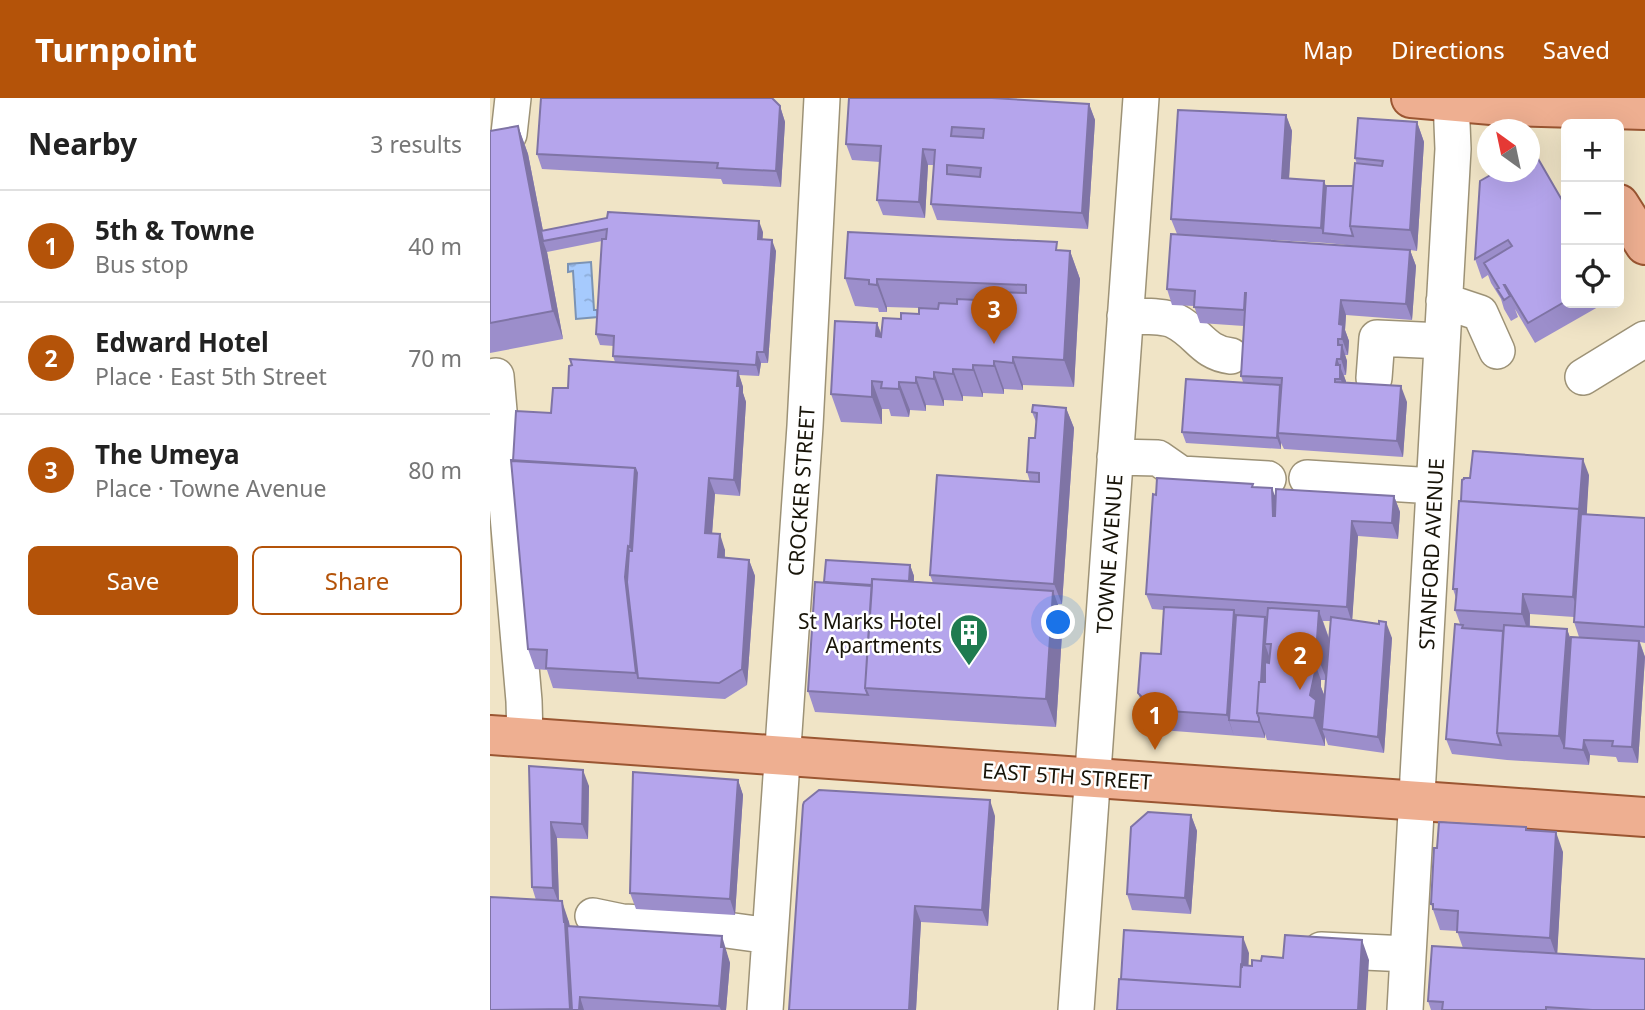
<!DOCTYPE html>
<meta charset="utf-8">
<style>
body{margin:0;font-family:"Noto Sans",sans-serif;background:#f2f2f2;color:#222}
.controls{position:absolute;right:21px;top:21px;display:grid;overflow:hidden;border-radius:10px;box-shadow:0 7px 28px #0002}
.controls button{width:63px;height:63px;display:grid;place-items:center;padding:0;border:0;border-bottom:2px solid #e0e0e0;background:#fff;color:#222;font:35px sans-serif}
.compass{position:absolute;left:987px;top:21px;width:63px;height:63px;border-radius:50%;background:#fff;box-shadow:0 7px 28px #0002;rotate:327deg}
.you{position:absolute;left:569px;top:525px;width:24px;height:24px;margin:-18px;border:5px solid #fff;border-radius:50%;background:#1a73e8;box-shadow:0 0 0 10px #1a73e833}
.badge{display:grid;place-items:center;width:46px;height:46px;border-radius:50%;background:#b45309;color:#fff;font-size:23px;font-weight:700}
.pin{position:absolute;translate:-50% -58px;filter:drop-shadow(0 2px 4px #0008)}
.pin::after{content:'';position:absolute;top:37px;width:24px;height:21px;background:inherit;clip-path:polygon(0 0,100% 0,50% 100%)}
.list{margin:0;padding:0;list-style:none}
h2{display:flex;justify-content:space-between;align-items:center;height:91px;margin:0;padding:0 28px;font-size:30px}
h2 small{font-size:23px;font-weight:400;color:#767676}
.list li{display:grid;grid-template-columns:46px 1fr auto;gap:21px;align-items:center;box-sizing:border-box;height:112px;padding:0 28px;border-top:2px solid #e0e0e0}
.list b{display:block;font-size:26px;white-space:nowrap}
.list p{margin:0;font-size:23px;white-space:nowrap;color:#767676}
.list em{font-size:23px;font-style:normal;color:#767676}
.actions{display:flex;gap:14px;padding:21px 28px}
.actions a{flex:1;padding:16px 0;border:2px solid #b45309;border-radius:10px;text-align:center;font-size:24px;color:#b45309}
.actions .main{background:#b45309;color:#fff}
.icon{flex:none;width:38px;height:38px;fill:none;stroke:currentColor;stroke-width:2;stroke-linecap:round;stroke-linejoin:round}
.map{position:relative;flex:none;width:1155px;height:912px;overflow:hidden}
header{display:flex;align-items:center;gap:42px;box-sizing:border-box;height:98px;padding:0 35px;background:#b45309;color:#fff}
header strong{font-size:33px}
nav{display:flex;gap:38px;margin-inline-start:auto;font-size:24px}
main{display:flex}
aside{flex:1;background:#fff}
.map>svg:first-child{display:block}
</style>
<header>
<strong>Turnpoint</strong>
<nav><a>Map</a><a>Directions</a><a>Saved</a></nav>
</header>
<main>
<aside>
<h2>Nearby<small>3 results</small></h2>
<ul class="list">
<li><span class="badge">1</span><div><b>5th &amp; Towne</b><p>Bus stop</p></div><em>40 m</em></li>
<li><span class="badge">2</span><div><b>Edward Hotel</b><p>Place · East 5th Street</p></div><em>70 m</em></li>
<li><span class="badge">3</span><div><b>The Umeya</b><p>Place · Towne Avenue</p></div><em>80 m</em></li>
</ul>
<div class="actions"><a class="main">Save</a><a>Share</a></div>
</aside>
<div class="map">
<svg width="1155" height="912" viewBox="0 0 1155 912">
<defs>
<pattern id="water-ripples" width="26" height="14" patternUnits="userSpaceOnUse" patternTransform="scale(1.75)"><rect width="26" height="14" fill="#a6cafd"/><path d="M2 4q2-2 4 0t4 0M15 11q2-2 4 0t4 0" fill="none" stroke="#8eadd8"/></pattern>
</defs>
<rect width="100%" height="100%" fill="#f0e4c6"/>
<path fill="url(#water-ripples)" stroke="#7b93b4" stroke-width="2" d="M101,164L104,212H107L108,219L86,221L83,173L78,174V166Z"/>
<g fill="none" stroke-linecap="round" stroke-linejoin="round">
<defs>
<path id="minor" d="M19,36L23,0
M954,203L990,215L1007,253
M635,218C649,219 673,217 685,223C708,234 713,255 741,258
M0,279L6,278L34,603L35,640
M1093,279L1155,241
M884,280L887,240L952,243
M625,359L668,360L691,376L778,381
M817,380L944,388
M103,818L132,824L200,827L280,838
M831,852L918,856
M275,912L315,328L332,0
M586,912L651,0
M915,912L963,51L961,0"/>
<path id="major" d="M921,0L1013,8L1155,12
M1129,106L1155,147
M0,637L1155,719"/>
</defs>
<use href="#minor" stroke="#9d9276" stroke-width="38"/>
<use href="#major" stroke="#9b5632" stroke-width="42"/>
<use href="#minor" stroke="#fff" stroke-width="35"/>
<use href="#major" stroke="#eeaf91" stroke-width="38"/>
</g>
<path fill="#9c8ecb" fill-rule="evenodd" d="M599,6L605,22L598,131L447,122L441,106L444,67H438L435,120L393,117L387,102L390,64L362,62L356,46Z
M290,8L295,24L291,89L233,86L231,81L52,71L47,56Z
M796,17L802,33L799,81L836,88H863L867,66L865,60L927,24L934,44L927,153L920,152L926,168L922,222L856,217L855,232L859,243L858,257H855L857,263L856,277H854L856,285L917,304L913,359L794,351L791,345V351L696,345L692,334L753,284L751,278L754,228L710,225L704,208L682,207L677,191L687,136L681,121ZM710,138L837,145L866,148Z
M28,28L38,56L53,133L117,120L273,134L272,141L286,153L278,265H271L269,278L249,277L253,289V295L256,304L250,398L225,396L222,435L235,452V460L259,462L265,478L257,587L235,601L63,590L57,572L45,571L38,551L23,363L61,315L78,290L125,264L123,258L124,248L110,247L106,236L112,143L57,154L73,241L0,255V33Z
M1076,109V205H1115L1045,245L1025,211L1028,219L1021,223L1014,211L1011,201L1001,185L998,177L992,181L985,161Z
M570,152L580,153L590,181L584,289L533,287V292L514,291V296L493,295V299L473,298V303L454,302V308L436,307V313L420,312L419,319L401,318L399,311H392V326L351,324L341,296L387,225L392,238L411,221L429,216V210L397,209V214H389L388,210L365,208L355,180Z
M576,310L584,330L572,506H567L573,520L566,629L325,614L318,593L334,484L420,467L424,478V483L443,485L440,477L540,384L537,374L545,340L546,324L542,314Z
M1099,377L1096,416L1155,420V545L1150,544L1155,559L1148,665L1128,664L1126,659L1100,657L1099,667L1017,662L962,656L956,641L970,526L965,512L966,500L963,491L971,403L980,380ZM1040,516L1084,519V524L1089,539L1081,543L1077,531L1040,529Z
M764,389L786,401L904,398L910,414L908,441L868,438L862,522L902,540L894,655L838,647L835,639V648L777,642L775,636V640L671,632L656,616L648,595L671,556L674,512L662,511L656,496ZM833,523H841L839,540ZM831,582H836L835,599L831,589Z
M39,668L99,688L98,741L67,740L69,803L79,824L80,828L237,854V857L240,865L236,912H0L46,802L42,789Z
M248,682L253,697L245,817L146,811L140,795Z
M701,717L707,733L701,816L642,812L637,796Z
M505,718L498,828L431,824L426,912H299Z
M1037,732L1073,754L1067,856L1155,912H941L938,903L973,850L967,833L950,832L941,806Z"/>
<path fill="#7f74a5" d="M599,6L605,22L598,131L592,115Z
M290,8L295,24L291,89L286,73Z
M796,17L802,33L798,96L792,80Z
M927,24L934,44L927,153L920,132Z
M28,28L38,56L55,143H53L57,154L73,241L63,213Z
M433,51L438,67L435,120L429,104Z
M834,83L840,98L833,135L831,130Z
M269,123L273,134L272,152L268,141Z
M282,142L286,153L278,265L274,254Z
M920,152L926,168L922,222L916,206Z
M580,153L590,181L584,289L574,262Z
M387,181L397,209V214L387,187Z
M851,202L856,217L855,232L859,243L858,257L852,241L849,226Z
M387,225L397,253L386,238Z
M848,241L851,251L852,247L857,263L856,277L851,261L848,247Z
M267,254L271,265L269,278L266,267Z
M523,259L533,287V292L523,265Z
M847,261L856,283V297L846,267Z
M504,263L514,291V296L504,268Z
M483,267L493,295V299L483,272Z
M463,271L473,298V303L463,276Z
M248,273L253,289V295L256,304L250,398L244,382Z
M444,274L454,302V308L444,281Z
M426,279L436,307V313L426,285Z
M382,283L392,311V326L382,299Z
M409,284L420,312L419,319L409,291Z
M911,288L917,304L913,359L907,343Z
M576,310L584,330L572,506L564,486Z
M788,335L791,345V351L787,340Z
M1093,361L1099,377L1091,519L1083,499Z
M145,370L153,391L148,469L140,449Z
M219,380L225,396L221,450L215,435Z
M782,390L788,406V433L783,418Z
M904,398L910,414L908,441L902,425Z
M862,423L868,438L862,525L857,509Z
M230,436L235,452L234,475L228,459Z
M138,448L145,469L148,580L146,575L135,479Z
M259,462L265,478L257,587L252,571Z
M420,467L424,478L423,500L419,489Z
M563,493L573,520L566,629L556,601Z
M1033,496L1040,516L1039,537L1032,516Z
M744,512L751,532L739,622L744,638L737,617Z
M829,513L839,541L837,582L826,555Z
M775,519L781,534L775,546L779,558L776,615H769Z
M896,524L902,540L894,655L888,639Z
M1077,531L1087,559L1074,650L1069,638Z
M1149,543L1155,559L1148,665L1142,649Z
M821,554L831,582V589L836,602L832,618L836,630L832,631L835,639V648L824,620L820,597Z
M769,620L775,636V640L769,624Z
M1094,642L1100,657L1099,667L1093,652Z
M93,672L99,688L98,741L92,726Z
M248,682L253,697L245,817L240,801Z
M500,702L505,718L498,828L492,812Z
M701,717L707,733L701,816L695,800Z
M61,724L67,740L69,806L63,790Z
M1066,734L1073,754L1067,860L1060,840Z
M72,803L79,824L87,912H81L75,829L74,824Z
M425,808L431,824L426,912H419Z
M232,838L240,865L236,912H231L229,908Z
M753,839L759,855L757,909L751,893Z
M872,842L879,862L876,912H868Z
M90,899L94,912H89Z"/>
<path fill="#b5a5ec" stroke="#7f74a5" stroke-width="2" fill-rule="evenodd" d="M51,0H282L290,8L286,73L227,70L228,65L47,56Z
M359,0H502L599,6L592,115L441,106L445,52L433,51L429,104L387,102L391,48L356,46ZM462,29L494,31L493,40L461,38ZM457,67L491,70L490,79L457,76Z
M688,12L796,17L792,80L834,83L831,130L681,121Z
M868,20L927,24L920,132L860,128L865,65L892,68L893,63L865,60Z
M28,28L63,213L0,225V33Z
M1043,52L1076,109V203L1038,225L1015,187H1014L1020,198L1014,202L1007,191L1009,190L994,165L1022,148L1018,142L985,161L990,83L1006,74H1040V54Z
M836,88H863L860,128L863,138L833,135Z
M118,114L269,123L268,141L282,142L274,254H267L266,267L123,258L124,238L106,236L112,141H116L117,131L53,143L51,133L117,120Z
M358,134L567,144L566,152L580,153L574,262L523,259V265L504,263V268L483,267V272L463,271V276L444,274V281L426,279V285L409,284V291L391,290L392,284L382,283V299L341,296L345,223L387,225L386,238L391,239L393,220L411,221V215L429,216V210L448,211L449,205L467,206V201L487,202V197L506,198V194L536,195V187L387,181V187L379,186V182L355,180Z
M681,136L920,152L916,206L851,202L849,226L853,227L852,241H848V247H852L851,261H847L846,267H850V281H845V284L911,288L907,343L788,335L792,280L751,278L756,195H755L754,212L704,209L705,193L677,191Z
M80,261L248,273L247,288H250L244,382L219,380L215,435L230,436L228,459L259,462L252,571L229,585L148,580L137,484L139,453H142L147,375L145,370L23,363L26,313L61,315L63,290H78L79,268L82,267Z
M696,281L790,287L787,340L692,334Z
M543,307L576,310L564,486L440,477L447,377L549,384V375L537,374L539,340H545L547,315L542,314Z
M983,353L1093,361L1089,412V411L971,403L972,382L974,381V380H980Z
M21,362L145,370L140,449L138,448L135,479L146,575L56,570L57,552L38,551Z
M667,380L763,386L762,389L782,390L783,418H785L786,391L904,398L902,425L862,423L857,509L656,496L663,396L666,397Z
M969,403L1089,411L1083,499L1033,496L1032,516L965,512L967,491H963Z
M1091,416L1155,420V529L1084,524Z
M336,462L420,467L419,483L382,481V487L334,484Z
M382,481L563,493L556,601L375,590Z
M325,484L382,488L375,590L378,597L318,593Z
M674,509L744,512L737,617L664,612L648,595L651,555L671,556Z
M778,510L829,513L826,555L821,554V574H825L820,597L826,602L824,620L767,615L769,584H775V564L779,565L781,546H775Z
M746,517L775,519L771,584H769L767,615L769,620V624L739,622Z
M841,519L889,526V523L896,524L888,639L832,631Z
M965,526L973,527L972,530L1013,533L1007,635L1011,647L956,641Z
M1014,527L1077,531L1069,638L1007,635Z
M1081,539L1149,543L1142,649L1122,648L1123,643L1094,642L1093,652L1074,650Z
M39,668L93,672L92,726L61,724L63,790L42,789Z
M143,674L248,682L240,801L140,795Z
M329,692L500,702L492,812L425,808L419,912H299L313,707L314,704Z
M658,714L701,717L695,800L637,796L641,729Z
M949,724L1036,729V732L1066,734L1060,840L967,834L968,813L943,811V806H941L944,750H947Z
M0,799L72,803L74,824H75L80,911L0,912Z
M77,828L232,838L231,849H234L229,908L90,899L89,912H82Z
M634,832L753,839L752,868L751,867L750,889L631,881Z
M795,837L872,842L868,912H627L629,881L750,889L751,867L762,868V862L771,863L772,858L793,860Z
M942,848L1155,861V912H1102L1056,909V912H952L953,904L938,903Z"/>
<defs>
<symbol id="building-pin" viewBox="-11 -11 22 30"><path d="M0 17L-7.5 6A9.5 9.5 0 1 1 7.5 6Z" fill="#1f7b50" stroke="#fff"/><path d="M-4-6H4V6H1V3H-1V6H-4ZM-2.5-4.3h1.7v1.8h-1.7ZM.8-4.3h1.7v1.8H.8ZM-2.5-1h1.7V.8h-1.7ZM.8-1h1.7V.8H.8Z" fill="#fff"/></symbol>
</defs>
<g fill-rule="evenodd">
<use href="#building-pin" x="457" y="513" width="44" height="60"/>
</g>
<g text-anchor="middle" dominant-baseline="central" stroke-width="5" stroke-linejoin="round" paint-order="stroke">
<g font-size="21" fill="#181409" stroke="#fff">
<text transform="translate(311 393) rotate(-86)">CROCKER STREET</text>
<text transform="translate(619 456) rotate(-86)">TOWNE AVENUE</text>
<text transform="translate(941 456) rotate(-87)">STANFORD AVENUE</text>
<text transform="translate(577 678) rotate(4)">EAST 5TH STREET</text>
</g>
<g font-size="21" fill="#181409" stroke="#fff" text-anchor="end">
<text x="452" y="523">St Marks Hotel<tspan x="452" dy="24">Apartments</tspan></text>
</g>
</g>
</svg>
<div class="controls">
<button>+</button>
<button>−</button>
<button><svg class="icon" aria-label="locate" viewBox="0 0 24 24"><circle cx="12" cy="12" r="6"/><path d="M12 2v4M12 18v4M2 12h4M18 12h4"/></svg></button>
</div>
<svg class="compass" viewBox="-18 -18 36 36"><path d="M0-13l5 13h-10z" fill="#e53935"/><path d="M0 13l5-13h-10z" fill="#767676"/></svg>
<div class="you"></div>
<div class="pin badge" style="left:665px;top:652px">1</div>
<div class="pin badge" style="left:810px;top:592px">2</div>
<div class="pin badge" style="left:504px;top:246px">3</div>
</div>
</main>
